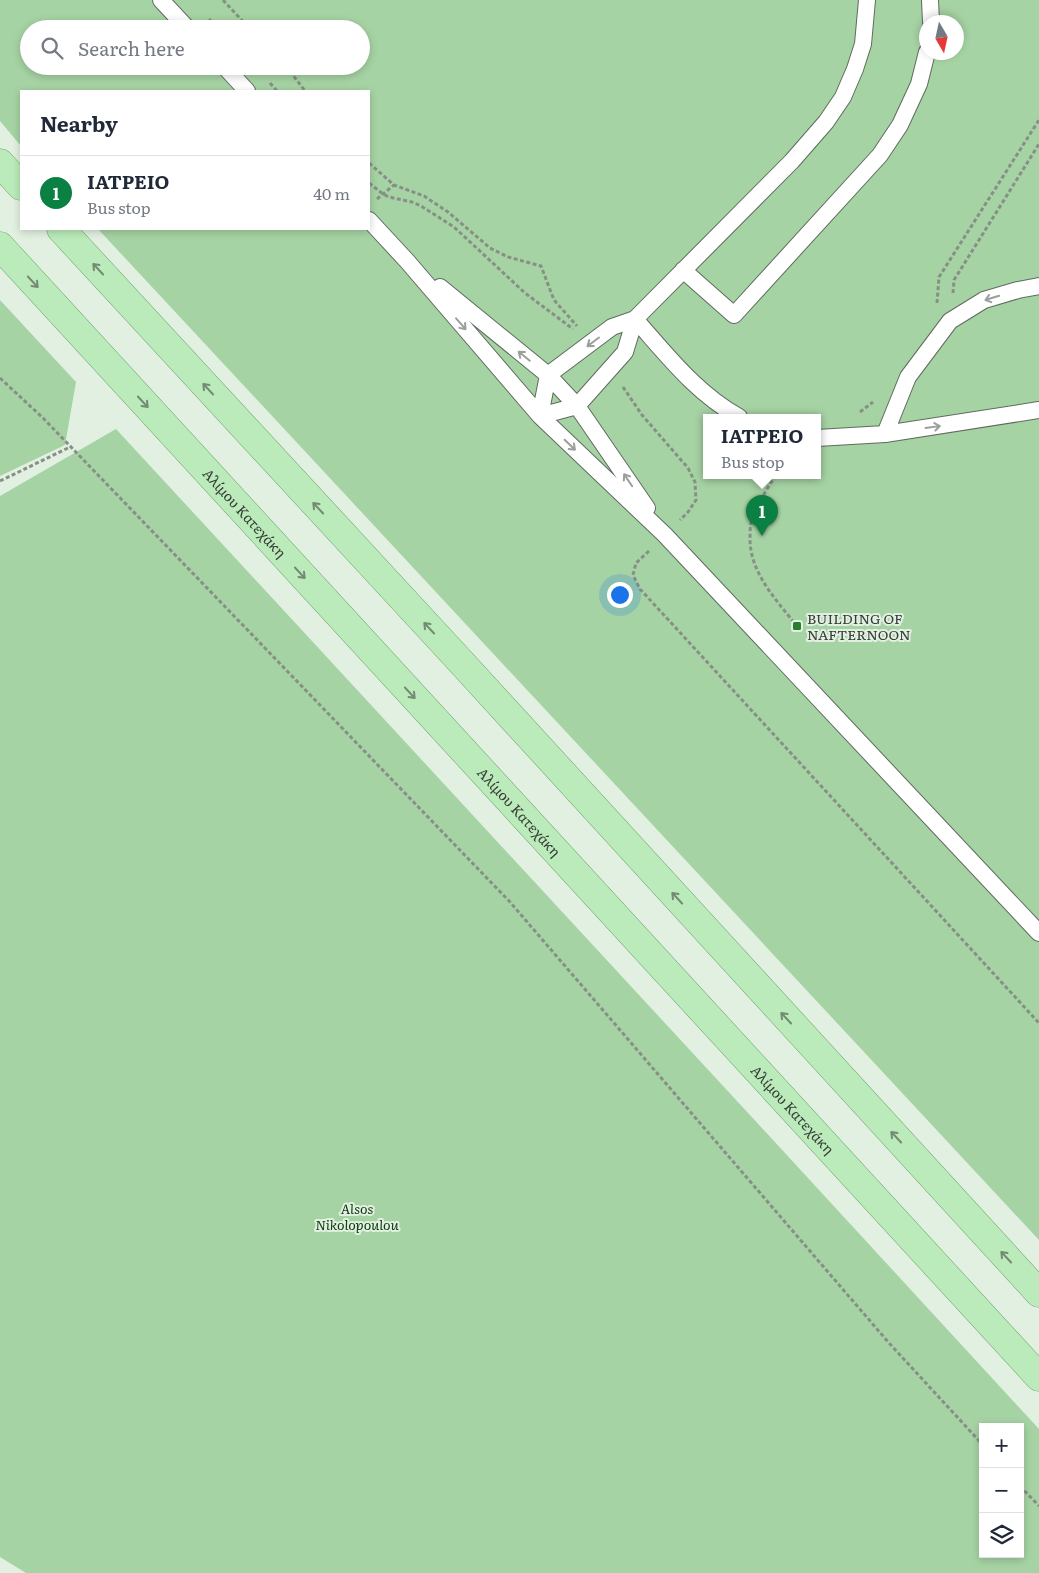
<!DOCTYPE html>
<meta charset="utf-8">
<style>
body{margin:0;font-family:Literata,serif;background:#f2f2f3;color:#1f2937}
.controls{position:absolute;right:15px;bottom:15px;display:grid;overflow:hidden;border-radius:0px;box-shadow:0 2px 8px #0003}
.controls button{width:45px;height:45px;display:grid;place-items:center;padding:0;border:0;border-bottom:1px solid #e0e1e3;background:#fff;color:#1f2937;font:25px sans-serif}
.compass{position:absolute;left:919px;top:15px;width:45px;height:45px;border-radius:50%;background:#fff;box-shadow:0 2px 8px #0003;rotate:171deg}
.you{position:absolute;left:619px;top:594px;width:18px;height:18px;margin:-12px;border:4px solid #fff;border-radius:50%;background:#1a73e8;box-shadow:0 0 0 8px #1a73e833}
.badge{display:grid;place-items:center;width:32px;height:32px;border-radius:50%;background:#0b8043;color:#fff;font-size:16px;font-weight:700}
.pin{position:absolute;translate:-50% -41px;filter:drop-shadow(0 1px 2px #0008)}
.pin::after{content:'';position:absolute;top:26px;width:18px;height:15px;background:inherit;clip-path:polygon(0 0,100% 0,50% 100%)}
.popup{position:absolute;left:703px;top:414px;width:118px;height:65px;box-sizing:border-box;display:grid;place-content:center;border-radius:0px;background:#fff;filter:drop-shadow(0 1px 4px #0005);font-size:16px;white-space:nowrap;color:#747a83}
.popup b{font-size:19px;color:#1f2937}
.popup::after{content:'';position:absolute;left:50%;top:100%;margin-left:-10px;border:10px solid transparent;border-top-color:#fff}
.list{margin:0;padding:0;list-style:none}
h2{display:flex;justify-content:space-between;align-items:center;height:65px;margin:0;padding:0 20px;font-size:21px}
h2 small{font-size:16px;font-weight:400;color:#747a83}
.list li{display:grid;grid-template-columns:32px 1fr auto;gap:15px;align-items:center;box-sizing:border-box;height:75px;padding:0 20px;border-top:1px solid #e0e1e3}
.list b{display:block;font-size:19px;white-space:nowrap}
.list p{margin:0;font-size:16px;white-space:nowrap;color:#747a83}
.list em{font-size:16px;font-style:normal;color:#747a83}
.icon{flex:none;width:28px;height:28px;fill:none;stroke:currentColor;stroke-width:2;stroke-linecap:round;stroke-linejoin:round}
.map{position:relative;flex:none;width:1039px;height:1573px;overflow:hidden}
.search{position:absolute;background:#fff;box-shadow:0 2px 8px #0003;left:20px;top:20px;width:350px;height:55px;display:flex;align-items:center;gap:12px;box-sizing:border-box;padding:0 18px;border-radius:28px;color:#747a83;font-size:19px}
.panel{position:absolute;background:#fff;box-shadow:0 2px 8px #0003;left:20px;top:90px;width:350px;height:140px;border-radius:0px}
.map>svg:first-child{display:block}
</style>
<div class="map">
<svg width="1039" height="1573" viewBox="0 0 1039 1573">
<rect width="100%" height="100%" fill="#e2f0e1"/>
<path fill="#a6d3a4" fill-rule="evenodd" d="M0,0H1039V1240L98,229H369V91H21V146L0,121ZM926,22H956V52H926ZM29,29H361V66H29ZM707,417H817V475H707Z
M0,300L76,382L65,445L0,476Z
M116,429L761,1127L1039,1429V1573H26L0,1557V496ZM983,1427H1020V1554H983Z"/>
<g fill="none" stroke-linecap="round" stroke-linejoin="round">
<defs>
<path id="service" d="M161,0L188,29
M930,0L931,22
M224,66L247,91
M369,220L407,261L540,416L665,535L1039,933
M683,270L734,315L880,155L900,125L919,84L927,52
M440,287L548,375L577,406L647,508
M635,319L625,352L577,406L540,416L548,375L612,327L635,319L792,161L826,122L843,97L855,69L863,44L867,0
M635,319C667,355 696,393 739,417
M885,434L908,377L950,321L984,300L1018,290L1039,286
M817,438L885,434L1039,410"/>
<g id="primary">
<path d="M0,163L21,186"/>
<path d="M61,229L462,663L1039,1293"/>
<path id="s1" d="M0,246L1039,1377"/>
</g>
</defs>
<use href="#service" stroke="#5f6b5e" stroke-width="18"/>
<use href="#primary" stroke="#6fa56e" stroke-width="29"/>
<path stroke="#869085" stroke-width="3" stroke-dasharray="4 2.5" stroke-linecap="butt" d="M223,0L250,29
M209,19L219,29
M286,66L305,91
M270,83L277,91
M369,163L394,185L424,196L448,212L490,248L508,257L541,266L554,300L577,326
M369,183L383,194L389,197L412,202L421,206L454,227L525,293L573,329
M377,199L394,185
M953,293L954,280L1039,144
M937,303L939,277L1039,120
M0,378L43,418L510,902L889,1343L983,1445
M623,387L642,415L688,468L695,482L696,500L688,512L680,520
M860,412L873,402
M776,475C766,490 756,506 751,523C750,528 750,534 750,539C750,573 777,601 797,626
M0,481L70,447
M649,551L636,563L633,575L640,589L1039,1023
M1020,1486L1039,1506"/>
<use href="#service" stroke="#fff" stroke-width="16"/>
<use href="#primary" stroke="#bbebba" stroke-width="28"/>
</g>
<defs><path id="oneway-shaft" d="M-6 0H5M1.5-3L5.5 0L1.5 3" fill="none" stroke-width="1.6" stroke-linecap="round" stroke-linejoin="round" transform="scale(1.25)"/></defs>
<g stroke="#728b72">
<use href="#oneway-shaft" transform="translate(98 269) rotate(-133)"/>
<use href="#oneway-shaft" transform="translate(33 282) rotate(47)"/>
<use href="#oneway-shaft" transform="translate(208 389) rotate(-133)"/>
<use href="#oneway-shaft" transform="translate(143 402) rotate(47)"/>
<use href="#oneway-shaft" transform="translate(318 508) rotate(-133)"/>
<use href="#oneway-shaft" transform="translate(300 573) rotate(47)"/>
<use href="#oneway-shaft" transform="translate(429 628) rotate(-133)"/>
<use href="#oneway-shaft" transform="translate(410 693) rotate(47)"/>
<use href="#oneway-shaft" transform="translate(677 898) rotate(-133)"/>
<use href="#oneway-shaft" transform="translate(786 1018) rotate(-133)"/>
<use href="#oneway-shaft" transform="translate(896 1137) rotate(-133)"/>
<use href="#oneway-shaft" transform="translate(1006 1257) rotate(-133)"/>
</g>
<g stroke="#9b9e9b">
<use href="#oneway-shaft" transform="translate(992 298) rotate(163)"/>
<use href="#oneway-shaft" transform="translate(461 324) rotate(49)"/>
<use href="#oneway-shaft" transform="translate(593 342) rotate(143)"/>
<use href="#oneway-shaft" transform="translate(524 356) rotate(-141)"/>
<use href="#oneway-shaft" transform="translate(933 427) rotate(-8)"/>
<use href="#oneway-shaft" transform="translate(570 445) rotate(44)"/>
<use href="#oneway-shaft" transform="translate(628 480) rotate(-124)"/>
</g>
<rect fill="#287f2d" stroke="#e2f0e1" stroke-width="2" x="792" y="621" width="10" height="10" rx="2.5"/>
<g text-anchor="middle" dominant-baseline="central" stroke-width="4" stroke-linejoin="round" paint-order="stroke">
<g font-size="14" fill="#373d37" stroke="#e2f0e1">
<text stroke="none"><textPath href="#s1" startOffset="362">Αλίμου Κατεχάκη</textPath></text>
<text stroke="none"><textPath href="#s1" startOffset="768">Αλίμου Κατεχάκη</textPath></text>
<text stroke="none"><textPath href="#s1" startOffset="1172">Αλίμου Κατεχάκη</textPath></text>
</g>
<g font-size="14" fill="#373d37" stroke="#e2f0e1" text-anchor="start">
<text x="807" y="618">BUILDING OF<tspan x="807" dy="16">NAFTERNOON</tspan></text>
</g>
<g font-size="14" font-style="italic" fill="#0d3c10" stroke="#e2f0e1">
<text x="357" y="1208">Alsos<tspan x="357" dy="16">Nikolopoulou</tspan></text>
</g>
</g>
</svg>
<div class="controls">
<button>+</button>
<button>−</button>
<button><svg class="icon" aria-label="layers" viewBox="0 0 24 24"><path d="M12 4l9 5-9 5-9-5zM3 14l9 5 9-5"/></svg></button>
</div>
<svg class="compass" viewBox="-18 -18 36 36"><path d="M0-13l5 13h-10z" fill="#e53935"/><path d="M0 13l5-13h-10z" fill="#747a83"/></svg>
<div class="you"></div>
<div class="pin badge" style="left:762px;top:536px">1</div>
<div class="popup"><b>ΙΑΤΡΕΙΟ</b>Bus stop</div>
<div class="search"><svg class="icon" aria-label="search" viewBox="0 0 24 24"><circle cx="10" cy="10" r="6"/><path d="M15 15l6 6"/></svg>Search here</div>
<section class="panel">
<h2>Nearby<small></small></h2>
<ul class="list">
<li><span class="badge">1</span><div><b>ΙΑΤΡΕΙΟ</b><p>Bus stop</p></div><em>40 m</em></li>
</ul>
</section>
</div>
